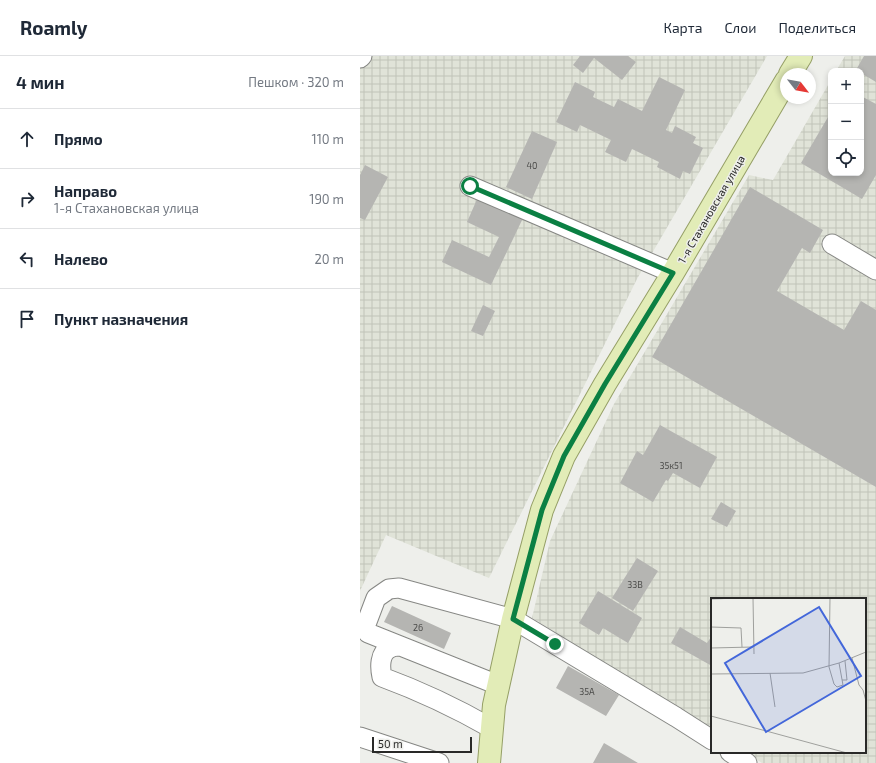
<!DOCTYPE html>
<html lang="ru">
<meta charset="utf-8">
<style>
body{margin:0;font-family:"Exo 2",sans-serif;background:#f6f6f7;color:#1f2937}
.controls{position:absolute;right:12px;top:12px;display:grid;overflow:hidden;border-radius:8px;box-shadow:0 2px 6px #0003}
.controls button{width:36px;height:36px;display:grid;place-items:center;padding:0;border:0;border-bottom:1px solid #e0e1e3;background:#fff;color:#1f2937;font:20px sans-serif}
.compass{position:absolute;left:420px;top:12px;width:36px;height:36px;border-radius:50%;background:#fff;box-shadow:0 2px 6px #0003;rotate:121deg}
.scale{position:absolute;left:12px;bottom:10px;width:100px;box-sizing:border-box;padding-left:4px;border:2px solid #292928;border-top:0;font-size:11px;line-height:14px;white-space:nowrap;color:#292928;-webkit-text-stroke:3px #eeefeb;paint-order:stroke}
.stop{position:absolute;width:12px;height:12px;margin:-9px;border:3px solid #0b8043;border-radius:50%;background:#fff}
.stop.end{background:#0b8043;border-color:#fff;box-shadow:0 1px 4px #0008}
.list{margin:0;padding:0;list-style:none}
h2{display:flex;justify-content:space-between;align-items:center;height:52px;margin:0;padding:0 16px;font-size:17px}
h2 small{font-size:13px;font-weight:400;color:#747a83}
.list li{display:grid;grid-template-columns:26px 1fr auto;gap:12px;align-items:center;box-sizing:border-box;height:60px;padding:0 16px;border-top:1px solid #e0e1e3}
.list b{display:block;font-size:15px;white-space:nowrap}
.list p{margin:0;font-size:13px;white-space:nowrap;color:#747a83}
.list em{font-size:13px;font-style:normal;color:#747a83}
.icon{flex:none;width:22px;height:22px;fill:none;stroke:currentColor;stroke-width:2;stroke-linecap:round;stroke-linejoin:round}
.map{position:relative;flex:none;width:516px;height:707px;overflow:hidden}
header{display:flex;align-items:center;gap:24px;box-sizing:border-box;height:56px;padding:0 20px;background:#fff;border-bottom:1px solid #e0e1e3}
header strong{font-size:19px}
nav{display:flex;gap:22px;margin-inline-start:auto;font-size:14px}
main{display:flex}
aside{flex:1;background:#fff}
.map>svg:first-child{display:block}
</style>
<header>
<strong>Roamly</strong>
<nav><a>Карта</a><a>Слои</a><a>Поделиться</a></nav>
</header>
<main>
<aside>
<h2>4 мин<small>Пешком · 320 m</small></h2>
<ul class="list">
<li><svg class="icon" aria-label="ahead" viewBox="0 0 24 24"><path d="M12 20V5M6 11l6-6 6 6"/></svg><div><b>Прямо</b></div><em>110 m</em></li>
<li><svg class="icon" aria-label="right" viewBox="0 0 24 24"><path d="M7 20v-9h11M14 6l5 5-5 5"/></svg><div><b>Направо</b><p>1-я Стахановская улица</p></div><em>190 m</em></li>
<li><svg class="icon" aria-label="left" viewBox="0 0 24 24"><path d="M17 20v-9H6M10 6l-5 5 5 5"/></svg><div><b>Налево</b></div><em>20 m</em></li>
<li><svg class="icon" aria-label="arrive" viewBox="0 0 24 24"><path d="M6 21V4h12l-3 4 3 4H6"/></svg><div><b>Пункт назначения</b></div></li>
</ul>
</aside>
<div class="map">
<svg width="516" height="707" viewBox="0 0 516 707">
<defs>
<pattern id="industrial-grid" width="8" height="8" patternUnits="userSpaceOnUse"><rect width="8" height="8" fill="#e0e3d8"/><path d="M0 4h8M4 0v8" fill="none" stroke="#c0c3b9"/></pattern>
</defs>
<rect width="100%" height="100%" fill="#eeefeb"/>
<path fill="url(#industrial-grid)" d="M0,0H407L277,223L129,522L26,479L0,535Z
M485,0H516V707H402L385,696H505V543H352V675L172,562L190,485L254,348L389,119L413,124L471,24V117H501V15H476Z"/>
<path fill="#b5b5b2" d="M220,0H268L276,6L262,24L234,2L223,17L213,9Z
M504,0H516V26L501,17V15L496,14Z
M299,21L325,34L306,74L312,77L315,70L336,81L333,87L343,92L330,118L323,115L320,123L297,111L299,106L272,93L266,106L245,96L251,84L220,69L217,76L196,66L215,26L235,36L233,41L254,51L258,43L282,55Z
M501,40L516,48V119L502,143L441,107L471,56V117H501Z
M172,75L197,86L172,143L146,131Z
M5,109L28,121L5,164L0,162V119Z
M390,131L463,174L450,197L442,192L417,235L484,274L501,245L516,254V431L292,301Z
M118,141L163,162L131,229L82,206L92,184L129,201L139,181L107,166Z
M123,249L135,255L123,280L111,275Z
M300,369L357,401L340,432L313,417L308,425L306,424L293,446L260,427L277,395L283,399Z
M361,446L376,455L367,471L351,463Z
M277,502L298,515L273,555L252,542Z
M238,535L282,562L268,587L243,572L239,579L219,567Z
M32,550L91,577L84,593L24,566Z
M320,571L347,587L351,581L352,582V610L311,587Z
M208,610L259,639L246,660L196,632Z
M244,687L278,707H233Z"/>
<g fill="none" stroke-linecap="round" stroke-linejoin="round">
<defs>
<path id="minor" d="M0,2L2,0
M110,130L313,217
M472,188L516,214
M40,590C37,590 33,590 30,592C19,597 20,612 22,621C60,635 96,652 131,672
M138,629L8,577L5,571L16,542L29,533L39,532L153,563L316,661L352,684
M0,681L79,707
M370,696L387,707"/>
<path id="major" d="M430,18L441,0
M129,707L134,649L153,563L182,454L204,400L245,328L313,217L426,25"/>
</defs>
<use href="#minor" stroke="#868784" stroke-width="21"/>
<use href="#major" stroke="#959f66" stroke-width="24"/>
<use href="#minor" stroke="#fff" stroke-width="19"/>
<use href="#major" stroke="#e2ecb7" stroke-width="22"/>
</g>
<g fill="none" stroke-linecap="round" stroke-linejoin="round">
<path stroke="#0b8043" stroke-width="5" d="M110,130L313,217L245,328L204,400L182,454L153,563L195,588"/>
</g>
<g text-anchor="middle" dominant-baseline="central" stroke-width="3" stroke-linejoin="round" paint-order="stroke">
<g font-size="9" fill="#4c4c4a">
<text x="172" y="109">40</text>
<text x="311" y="409">35к51</text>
<text x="275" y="528">33В</text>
<text x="58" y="571">26</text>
<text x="227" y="635">35А</text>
</g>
<g font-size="11" fill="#292928" stroke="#eeefeb">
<text transform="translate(351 153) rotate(-60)">1-я Стахановская улица</text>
</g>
</g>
<g transform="translate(351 542)">
<rect width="155" height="155" fill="#eeefeb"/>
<path fill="none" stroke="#9fa09d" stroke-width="1" d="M42,0L43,56M119,0L118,69L123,86L126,89L132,87L128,65M0,1L28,0M0,29L30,30L31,49M0,50L42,49M141,60L148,87L152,92L155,103M59,75L64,109M0,76L92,75L128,65L155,54M131,82H136L134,63M0,118L136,155"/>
<path fill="#4367da" fill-opacity="0.15" stroke="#4367da" stroke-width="2" d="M108,9L150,78L55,134L14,65Z"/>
<rect width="155" height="155" fill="none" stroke="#292928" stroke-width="2"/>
</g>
</svg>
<div class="controls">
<button>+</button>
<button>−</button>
<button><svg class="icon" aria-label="locate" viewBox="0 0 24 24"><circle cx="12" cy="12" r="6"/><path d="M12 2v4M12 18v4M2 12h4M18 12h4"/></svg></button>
</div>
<svg class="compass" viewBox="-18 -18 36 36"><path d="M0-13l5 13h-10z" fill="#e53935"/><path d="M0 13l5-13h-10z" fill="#747a83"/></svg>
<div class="scale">50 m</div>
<div class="stop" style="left:110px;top:130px"></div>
<div class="stop end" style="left:195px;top:588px"></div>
</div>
</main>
